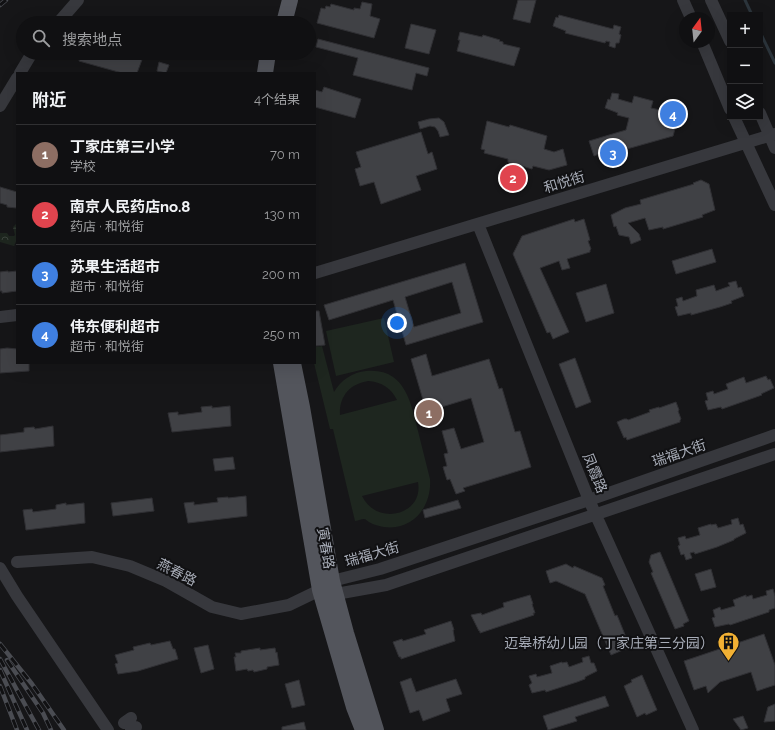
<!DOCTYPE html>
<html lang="zh">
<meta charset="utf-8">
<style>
body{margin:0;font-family:Raleway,"Noto Sans SC",sans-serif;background:#19191b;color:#f1f3f6}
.controls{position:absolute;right:12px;top:12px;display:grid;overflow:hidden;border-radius:0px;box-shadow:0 4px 16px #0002}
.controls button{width:36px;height:36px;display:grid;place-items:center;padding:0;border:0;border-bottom:1px solid #303032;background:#101012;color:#f1f3f6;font:20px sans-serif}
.compass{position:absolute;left:679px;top:12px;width:36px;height:36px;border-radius:50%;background:#101012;box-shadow:0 4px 16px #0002;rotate:15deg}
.you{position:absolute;left:397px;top:323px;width:14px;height:14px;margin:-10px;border:3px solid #fff;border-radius:50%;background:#1a73e8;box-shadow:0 0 0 6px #1a73e833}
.badge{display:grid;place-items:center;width:26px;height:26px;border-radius:50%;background:#f2b134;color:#fff;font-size:13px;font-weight:700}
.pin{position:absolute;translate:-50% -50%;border:2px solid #fff;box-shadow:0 1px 4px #0006}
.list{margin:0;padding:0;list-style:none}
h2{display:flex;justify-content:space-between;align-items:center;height:52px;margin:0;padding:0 16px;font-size:17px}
h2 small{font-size:13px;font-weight:400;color:#9c9d9f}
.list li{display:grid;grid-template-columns:26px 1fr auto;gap:12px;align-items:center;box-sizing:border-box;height:60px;padding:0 16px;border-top:1px solid #303032}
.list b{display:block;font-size:15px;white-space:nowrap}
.list p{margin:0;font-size:13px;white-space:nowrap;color:#9c9d9f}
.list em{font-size:13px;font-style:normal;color:#9c9d9f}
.icon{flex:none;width:22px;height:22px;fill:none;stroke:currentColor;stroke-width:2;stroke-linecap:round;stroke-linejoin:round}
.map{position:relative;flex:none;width:775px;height:730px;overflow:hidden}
.search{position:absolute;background:#101012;box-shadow:0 4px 16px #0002;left:16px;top:16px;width:300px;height:44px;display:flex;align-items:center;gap:10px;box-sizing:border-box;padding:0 14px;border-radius:22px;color:#9c9d9f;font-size:15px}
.panel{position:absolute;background:#101012;box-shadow:0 4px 16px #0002;left:16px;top:72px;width:300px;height:292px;border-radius:0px}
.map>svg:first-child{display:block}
</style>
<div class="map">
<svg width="775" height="730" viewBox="0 0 775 730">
<defs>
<pattern id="forest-crowns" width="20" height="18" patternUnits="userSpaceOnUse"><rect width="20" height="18" fill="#1e261f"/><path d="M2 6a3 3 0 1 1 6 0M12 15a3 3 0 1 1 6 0" fill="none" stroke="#3c433d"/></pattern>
</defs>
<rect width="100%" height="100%" fill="#161618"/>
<path fill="url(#forest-crowns)" d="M16,224L17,239L14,246L0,242V233H7L9,236H14L15,235L13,227Z"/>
<path fill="#1e261f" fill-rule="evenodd" d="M384,318L394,362L336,376L326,331Z
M322,346L334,392C341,380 353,372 366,371C405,367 411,403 418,431C422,447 426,463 430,479C432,506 413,531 384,527C379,526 374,525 369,522C367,521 366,519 364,519C361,519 357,521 355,521L333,429H330L314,363H315V347ZM368,381C382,382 391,388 397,400L340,415C339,396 350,384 368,381ZM418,482C424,515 377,527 362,496Z"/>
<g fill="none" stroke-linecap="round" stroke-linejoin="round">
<path stroke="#2c353c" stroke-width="3" d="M745,0L752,15
M760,32L775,63"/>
</g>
<path fill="#404145" stroke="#303034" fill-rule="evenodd" d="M518,0H536L530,23L513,19Z
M362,2L372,4L370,16L380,19L374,38L317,23L321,8L325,9L326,6L330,7L331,4L354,10V8L360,9Z
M559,15L613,29L614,25L621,27L619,34L621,35L619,43H616L615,48L609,46L610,42L606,41L605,43L565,33L566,31L553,26L556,17L558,18Z
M411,24L436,30L429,54L405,48Z
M460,32L482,37L483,35L500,40L499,41L503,42V44L520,48L514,66L457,51L460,40H458Z
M318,39L429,68L427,76L416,73L412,90L353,75L358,58L316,47Z
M81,53H129L143,57L137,73H122L79,61Z
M159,62L169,65L166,73L157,71Z
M324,87L361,99L355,118L315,107V90L322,92Z
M612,93L619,94L618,99L632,103L634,96L653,101L651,108L665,111L666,107L680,111L673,136L602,156V153L594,156L589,141L626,130L629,118L617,115L618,113L605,108L608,99L610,100Z
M439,118L444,122L449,135L440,137L438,131L435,127L430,126L420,129L418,122L429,119Z
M487,121L509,127L510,125L547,136L544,149L554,152L563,149L567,165L549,170L533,166L532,169L508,162V159L484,153L485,150L481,149Z
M421,132L428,154L432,152L437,169L416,176L421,190L381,204L374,182L360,186L355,169L361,167L356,152Z
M701,180L709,184L715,210L702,215L703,217L663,229V227L649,230L645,218L628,223L639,234L641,240L631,244L629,237L619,235L616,226L614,227L611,215L625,208L641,204L640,200L694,184L693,183Z
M0,187L17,192V208L7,207V205L0,203Z
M574,219L575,222L584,219L590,240L588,241L591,249L590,250V252L567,259L570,268L562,270L559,261L540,268L569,332L553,339L550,332L547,333L513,254L522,236Z
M712,249L716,262L676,274L672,261Z
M465,263L483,322L406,345L393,300L329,320L324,305ZM452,282L461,313L414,327L405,297Z
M8,271V272L17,271V291L2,293V291H0V272Z
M736,281L738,288L741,287L744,296L731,301L732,303L720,307L691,315V313L678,316L675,307L678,306L676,299L682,297L683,301L697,296L696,290L714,285L716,291L730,286L728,283Z
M606,284L614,313L586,322L576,293Z
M315,311H319L325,345L315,346Z
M7,348L17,349V363H29V371L0,373V349Z
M426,354L432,376L489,359L499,389L502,388L515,432L520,431L531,467L463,488L465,491L456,494L450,479L447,480L443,467L447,466L444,454L448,453L442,431L454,428L461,449L484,442L471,398L435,409L434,407L426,410L411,359Z
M575,358L591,402L576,408L559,364Z
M766,376L768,380L770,379L774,388L761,394L762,395L722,409L721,407L708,410L705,401L708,400L706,393L713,391L714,394L728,389L726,384L744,377L746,383Z
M676,402L679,410L678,411L681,419L680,420V422L627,440L626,437L624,438L617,422L624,419H627L628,420L650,412L649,410L659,407V408Z
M212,406V408L230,406L231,426L172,432L168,413L178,412V415L202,412L201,407Z
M53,426L54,446L0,452V435L24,432V428L34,427L35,429Z
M233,457L235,469L215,471L213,459Z
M246,496L247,516L188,523L184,503L194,502V505L218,502L217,498L228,497V498Z
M152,498L154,511L113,516L111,503Z
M458,500L461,508L425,518L423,510Z
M66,503V505L84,503L85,523L26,530L23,510L32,509L33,512L56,509V505Z
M738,518L740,525L743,524L746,533L734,539V540L717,547L695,554L694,552L690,553L692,558L686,560L684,554L681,555L678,546L680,545L678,538L685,536L686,539L700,535L698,528L711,524V525L716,524L718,528L732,524L731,520Z
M660,552L689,621L683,624L684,626L675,629L651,573L653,572L649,562L651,555Z
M566,564L573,568L574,566L602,578L605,585L603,586L615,616L617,615L630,647L611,655L585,594L556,581L550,583L546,571Z
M711,569L716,587L701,591L695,574Z
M773,589L775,596V608L769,610V612L730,625L729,624L715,627L712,618L715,617L713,610L720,607L721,610L735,606L733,600L746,595V597L752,595L753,599L767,595L766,591Z
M530,595L533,604H532L535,613H533L534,615L480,633V631H479L471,615L481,613L482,615L504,607L503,603Z
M451,621L454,630H453L455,641L401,659V657H399L393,642L402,639L403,641L426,634L424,630Z
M764,634L775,665V685L757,691L751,672L720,682L708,693L706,686L694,690L684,661Z
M170,641L173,649H175L178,659L138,671L118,674L115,664L118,663L115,655L134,650L133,647L150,643L151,645Z
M208,645L214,669L201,673L194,648Z
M260,648V650L275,648L276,653L277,652L279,665L267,667V669L254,672L253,670L248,671L247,669L236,671L234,657H236L235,653H241V651Z
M589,656L591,663H594L597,671L585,677V679L577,682L546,692L545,690L532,693L529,685L532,683L529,676L536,674L537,677L552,673L550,666L562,662V663L567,662L569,667L583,662L582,658Z
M642,675L657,710L646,715L645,713L637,717L624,686L632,682L631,680Z
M411,678L416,692L456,679L462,694L446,699L450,711L423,721L419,710L410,713L400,682Z
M299,680L305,705L292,708L285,684Z
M605,696L609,706L575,717L577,721L548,730L543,716Z
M775,704V721L764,722L768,707Z
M743,716L748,728L741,730L733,719Z
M304,722L306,730H282V727Z"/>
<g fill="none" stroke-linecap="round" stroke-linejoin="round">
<path stroke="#37383d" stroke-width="12" d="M683,0L691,18
M711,0L730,41
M58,23L78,0
M702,42L730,109
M20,73L32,53
M0,106L17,78
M760,113L775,148
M734,117L775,205
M478,224L589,500L693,730
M315,273L775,134
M0,317L17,315
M17,562L92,557L130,566L166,581L212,607L241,614L289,605L320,590L332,581L380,569L589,500L775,435
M0,568L17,596L108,730
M329,592L336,594L386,585L775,454
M124,723L131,718
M131,730L136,727"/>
<path stroke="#53555c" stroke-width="16" d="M284,23L290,0
M265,73L268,53
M281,363L320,590L354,707L363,730
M293,363L302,407L332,581L346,633L376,730"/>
<defs>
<path id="rail" d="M0,5L6,0
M0,644L32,684L64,730
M0,659L39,730
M7,660L43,713L51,730
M0,670L27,730
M0,686L17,730"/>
</defs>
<use href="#rail" stroke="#4a4c52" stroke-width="4.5"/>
<use href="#rail" stroke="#111113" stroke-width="3" stroke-dasharray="9" stroke-linecap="butt"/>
</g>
<defs>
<symbol id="building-pin" viewBox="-11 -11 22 30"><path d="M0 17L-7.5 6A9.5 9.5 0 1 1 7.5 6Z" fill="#f2b134" stroke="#111113"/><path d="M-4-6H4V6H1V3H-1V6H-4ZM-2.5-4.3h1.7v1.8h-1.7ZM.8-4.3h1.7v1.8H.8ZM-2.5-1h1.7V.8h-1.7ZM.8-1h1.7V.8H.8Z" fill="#111"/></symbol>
</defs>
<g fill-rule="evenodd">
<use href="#building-pin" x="716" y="630" width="25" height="34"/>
</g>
<g text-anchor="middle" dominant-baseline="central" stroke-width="4" stroke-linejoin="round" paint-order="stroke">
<g font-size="14" fill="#a8adb8" stroke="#111113">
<text transform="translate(564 182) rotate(-17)">和悦街</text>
<text transform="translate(679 453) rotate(-19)">瑞福大街</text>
<text transform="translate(595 473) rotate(68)">凤霞路</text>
<text transform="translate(326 548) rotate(80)">寅春路</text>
<text transform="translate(372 554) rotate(-16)">瑞福大街</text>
<text transform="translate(177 572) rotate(27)">燕春路</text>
</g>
<g font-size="14" fill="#a8adb8" stroke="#111113" text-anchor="end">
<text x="714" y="643">迈皋桥幼儿园（丁家庄第三分园）</text>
</g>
</g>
</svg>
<div class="controls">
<button>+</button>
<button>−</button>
<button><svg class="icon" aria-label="layers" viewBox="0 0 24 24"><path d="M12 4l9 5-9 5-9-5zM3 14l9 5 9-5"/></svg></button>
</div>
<svg class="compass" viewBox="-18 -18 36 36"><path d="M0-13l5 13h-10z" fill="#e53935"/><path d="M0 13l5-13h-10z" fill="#9c9d9f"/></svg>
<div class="you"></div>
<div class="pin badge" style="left:429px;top:413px;background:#8d6e63">1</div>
<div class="pin badge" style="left:513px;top:178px;background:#e0444e">2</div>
<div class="pin badge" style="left:613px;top:153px;background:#3f7fe0">3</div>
<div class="pin badge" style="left:673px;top:114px;background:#3f7fe0">4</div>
<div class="search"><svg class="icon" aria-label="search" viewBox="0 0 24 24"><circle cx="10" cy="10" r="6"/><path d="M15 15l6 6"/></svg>搜索地点</div>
<section class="panel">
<h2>附近<small>4个结果</small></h2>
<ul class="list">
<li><span class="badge" style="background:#8d6e63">1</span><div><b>丁家庄第三小学</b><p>学校</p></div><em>70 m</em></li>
<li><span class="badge" style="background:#e0444e">2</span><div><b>南京人民药店no.8</b><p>药店 · 和悦街</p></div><em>130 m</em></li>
<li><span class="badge" style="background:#3f7fe0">3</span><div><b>苏果生活超市</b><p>超市 · 和悦街</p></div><em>200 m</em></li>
<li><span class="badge" style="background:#3f7fe0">4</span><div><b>伟东便利超市</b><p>超市 · 和悦街</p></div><em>250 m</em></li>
</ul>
</section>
</div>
